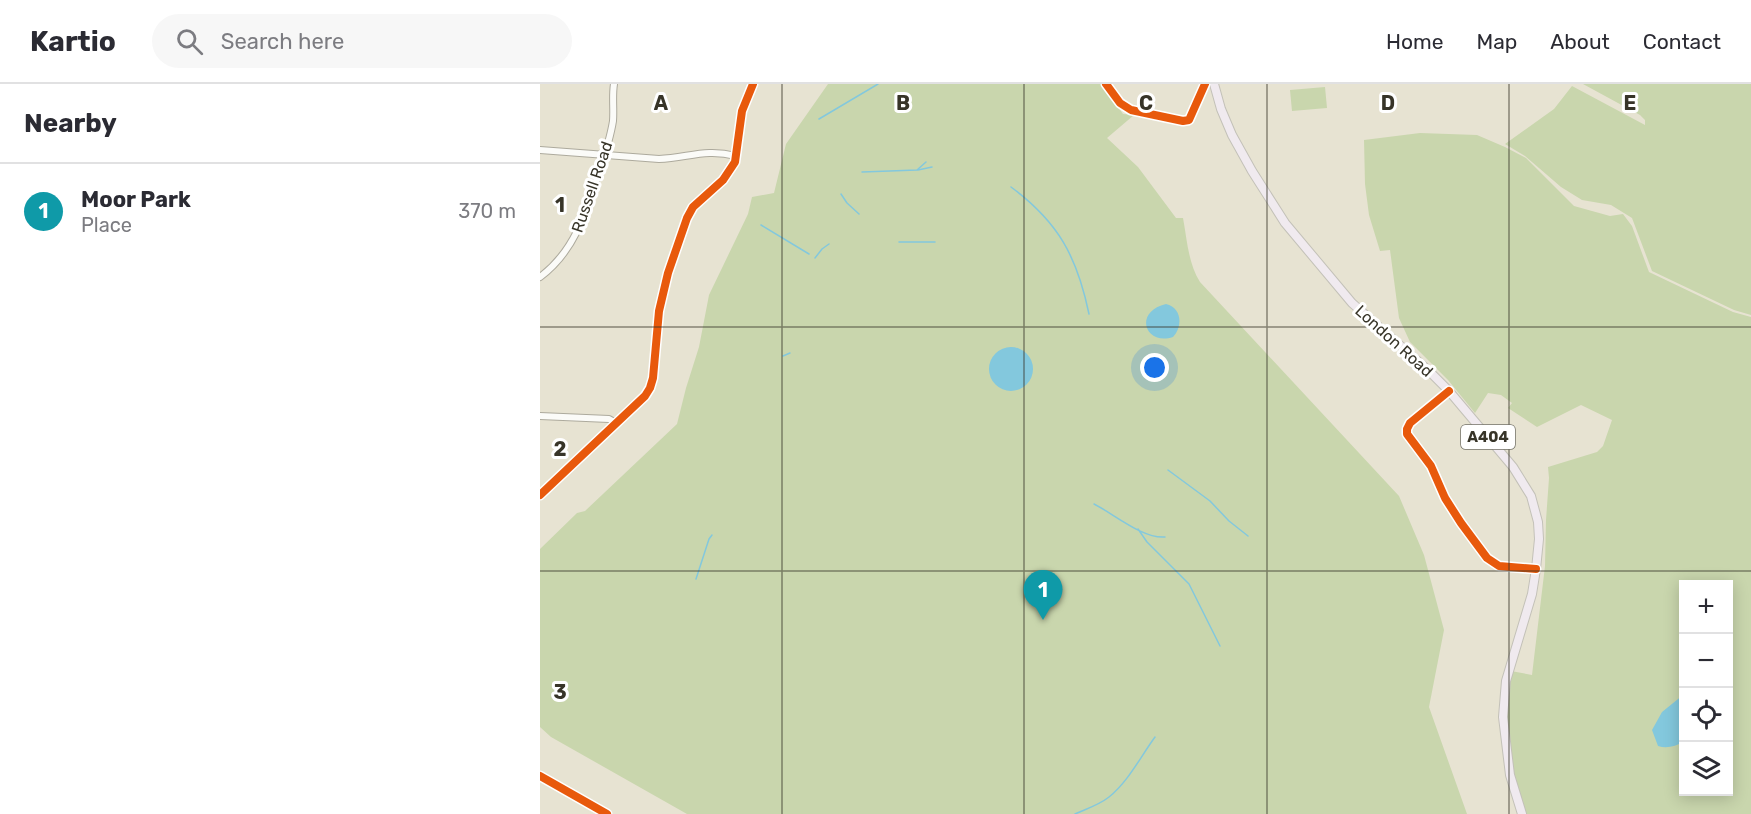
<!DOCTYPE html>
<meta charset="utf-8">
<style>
body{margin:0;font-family:Rubik,sans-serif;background:#f7f7f7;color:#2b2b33}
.controls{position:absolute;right:18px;bottom:18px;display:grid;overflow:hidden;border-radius:0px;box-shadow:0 3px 15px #0003}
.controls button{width:54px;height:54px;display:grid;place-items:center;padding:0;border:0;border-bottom:2px solid #e1e1e2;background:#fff;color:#2b2b33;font:30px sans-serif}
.you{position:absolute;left:615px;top:284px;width:21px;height:21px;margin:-15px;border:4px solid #fff;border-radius:50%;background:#1a73e8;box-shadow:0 0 0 9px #1a73e833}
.badge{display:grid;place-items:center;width:39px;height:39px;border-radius:50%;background:#0b8043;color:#fff;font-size:20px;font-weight:700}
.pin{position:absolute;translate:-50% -50px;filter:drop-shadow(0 2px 3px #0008)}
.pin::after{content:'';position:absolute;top:32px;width:21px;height:18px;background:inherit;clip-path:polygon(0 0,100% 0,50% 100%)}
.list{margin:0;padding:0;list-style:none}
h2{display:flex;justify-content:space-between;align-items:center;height:78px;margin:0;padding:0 24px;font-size:26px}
h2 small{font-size:20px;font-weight:400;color:#7c7c81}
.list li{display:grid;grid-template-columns:39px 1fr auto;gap:18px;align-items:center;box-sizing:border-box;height:96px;padding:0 24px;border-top:2px solid #e1e1e2}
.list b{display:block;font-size:22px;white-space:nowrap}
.list p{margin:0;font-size:20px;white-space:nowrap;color:#7c7c81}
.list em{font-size:20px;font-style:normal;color:#7c7c81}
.icon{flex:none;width:33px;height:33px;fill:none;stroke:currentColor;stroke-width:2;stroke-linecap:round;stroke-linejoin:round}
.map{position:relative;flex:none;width:1211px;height:730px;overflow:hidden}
header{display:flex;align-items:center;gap:36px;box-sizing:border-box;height:84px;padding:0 30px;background:#fff;border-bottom:2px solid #e1e1e2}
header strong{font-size:28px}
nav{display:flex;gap:33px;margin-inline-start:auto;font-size:21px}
.search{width:420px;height:54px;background:#f7f7f7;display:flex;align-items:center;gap:15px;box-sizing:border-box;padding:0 21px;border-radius:33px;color:#7c7c81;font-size:22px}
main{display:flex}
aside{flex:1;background:#fff}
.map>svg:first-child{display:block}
</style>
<header>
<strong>Kartio</strong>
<div class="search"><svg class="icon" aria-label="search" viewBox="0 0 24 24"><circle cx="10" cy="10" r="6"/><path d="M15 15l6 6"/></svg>Search here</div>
<nav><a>Home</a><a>Map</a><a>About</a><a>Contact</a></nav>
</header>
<main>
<aside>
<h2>Nearby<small></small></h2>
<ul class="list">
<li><span class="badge" style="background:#0f9aa8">1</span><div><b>Moor Park</b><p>Place</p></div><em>370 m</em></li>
</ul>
</aside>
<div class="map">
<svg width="1211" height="730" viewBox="0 0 1211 730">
<rect width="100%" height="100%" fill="#e7e3d2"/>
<path fill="#c9d6ad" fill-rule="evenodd" d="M288,0H562L583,30L594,31L567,54L598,83L636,134H643C647,155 648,179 660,198L859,412L884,471L904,546L889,623L927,730H147L11,653L0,643V465L37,429L45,427L137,340L146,304L159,263L169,211L208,130L212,113L234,109L246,60Z
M1043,0H1211V231L1194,226L1112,187L1092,134L1071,121L1042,116L1021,103L985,72L965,60L1014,25L1032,2L1105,41V36L1100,31Z
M785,3L787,24L752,27L750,6Z
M880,49L937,51L965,63L986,74L1034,122L1070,132L1083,130L1092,142L1109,188L1193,228L1211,233V730H985C976,701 968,670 966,638C965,621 969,604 971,587L992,591L1005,482L1006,436L1009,394L1008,383L1057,368L1063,362L1072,336L1041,321L997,343L968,324L972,319L961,311L948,309L935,329L908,296L870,258L859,234L850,166L840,167L829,131L825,100L824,56ZM1144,500H1188V708H1144Z"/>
<path fill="#83c8dd" d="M626,220C642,224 643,242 633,253C605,262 593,228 626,220Z
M449 285a22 22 0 1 1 44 0a22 22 0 1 1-44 0Z
M1143,611V658C1136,662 1127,665 1118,662L1112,646L1122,628Z"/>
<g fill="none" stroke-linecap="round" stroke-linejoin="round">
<path stroke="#83c8dd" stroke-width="1.5" d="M279,35L338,0
M378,86L392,83
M322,88L377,86L386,78
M471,103C518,138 537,172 549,230
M301,110L307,119L319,130
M221,141L269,170
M359,158H395
M275,174L282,165L289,160
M243,272L250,269
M628,386L670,417L689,437L708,452
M554,420C574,430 603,455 625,453
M598,445L607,458L649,500L680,562
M156,495L169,455L172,451
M535,730C546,725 559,721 569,713C588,698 601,672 615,653"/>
<defs>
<path id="minor" d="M566,0L580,19L591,26L643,37L649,36L665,0
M0,66L119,75C148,74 165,64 196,72
M0,193C34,168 46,129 58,91C64,73 70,56 73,37C74,25 72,12 74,0
M909,307L870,339L867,345V350L891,382L905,414L921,439L947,474L959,482L996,485
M0,332L69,335L76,339
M0,411L105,312L110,304L113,294L119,227L128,189L147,134L153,123L183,96L195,78L202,27L213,0
M0,692L67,730"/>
<path id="major" d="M674,0L681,25L692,51L712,87L745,139L812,219L889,287L909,307L973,383L991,412L998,438L999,455L996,485L992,510L966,597L963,633L970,691L982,730"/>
</defs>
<use href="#minor" stroke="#adaa9d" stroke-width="8"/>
<use href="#major" stroke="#c3c1b8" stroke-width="10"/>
<use href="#minor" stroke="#fbfbf8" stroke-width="6"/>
<use href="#major" stroke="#f0eaef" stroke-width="8"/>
<defs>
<path id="cycleway" d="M566,0L580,19L591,26L643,37L649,36L665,0
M909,307L870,339L867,345V350L891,382L905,414L921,439L947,474L959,482L996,485
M0,411L105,312L110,304L113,294L119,227L128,189L147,134L153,123L183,96L195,78L202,27L213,0
M0,692L67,730"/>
</defs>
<use href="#cycleway" stroke="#fff" stroke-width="11"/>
<use href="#cycleway" stroke="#e8590c" stroke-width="8"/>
</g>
<path fill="none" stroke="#373428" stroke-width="1.5" stroke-opacity="0.55" d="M242,0V730M484,0V730M727,0V730M969,0V730M0,243H1211M0,487H1211"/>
<g text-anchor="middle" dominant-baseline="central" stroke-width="6" stroke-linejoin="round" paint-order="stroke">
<rect fill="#fff" stroke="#737168" stroke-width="1.5" x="921" y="341" width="54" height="24" rx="4.5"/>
<g font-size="15" font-weight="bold" fill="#373428">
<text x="948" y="353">A404</text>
</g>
<g font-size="16" fill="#373428" stroke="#fff">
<text transform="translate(52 103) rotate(-71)">Russell Road</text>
<text transform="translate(854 257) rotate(42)">London Road</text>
</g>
</g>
<g font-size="20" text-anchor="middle" font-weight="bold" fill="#373428" stroke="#fff" stroke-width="6" stroke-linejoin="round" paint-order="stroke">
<text x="121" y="26">A</text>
<text x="363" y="26">B</text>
<text x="606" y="26">C</text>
<text x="848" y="26">D</text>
<text x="1090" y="26">E</text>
<text x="20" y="128">1</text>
<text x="20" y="372">2</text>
<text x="20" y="615">3</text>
</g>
</svg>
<div class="controls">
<button>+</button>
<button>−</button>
<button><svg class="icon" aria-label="locate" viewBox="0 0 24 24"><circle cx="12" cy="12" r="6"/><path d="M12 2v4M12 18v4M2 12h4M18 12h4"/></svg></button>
<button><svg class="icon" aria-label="layers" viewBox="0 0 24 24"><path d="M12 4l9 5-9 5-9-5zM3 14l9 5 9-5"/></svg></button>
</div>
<div class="you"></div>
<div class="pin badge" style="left:503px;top:536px;background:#0f9aa8">1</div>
</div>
</main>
